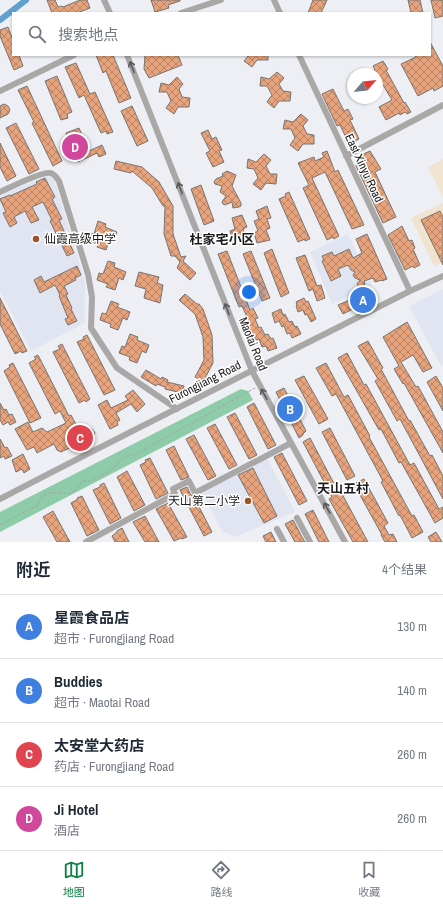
<!DOCTYPE html>
<html lang="zh">
<meta charset="utf-8">
<style>
body{margin:0;font-family:"Archivo Narrow","Noto Sans SC",sans-serif;background:#f2f2f3;color:#1f2937}
.compass{position:absolute;left:347px;top:68px;width:36px;height:36px;border-radius:50%;background:#fff;box-shadow:0 1px 3px #0004;rotate:62deg}
.you{position:absolute;left:249px;top:292px;width:14px;height:14px;margin:-10px;border:3px solid #fff;border-radius:50%;background:#1a73e8;box-shadow:0 0 0 6px #1a73e833}
.badge{display:grid;place-items:center;width:26px;height:26px;border-radius:50%;background:#0b8043;color:#fff;font-size:13px;font-weight:700}
.pin{position:absolute;translate:-50% -50%;border:2px solid #fff;box-shadow:0 1px 4px #0006}
.list{margin:0;padding:0;list-style:none}
h2{display:flex;justify-content:space-between;align-items:center;height:52px;margin:0;padding:0 16px;font-size:17px}
h2 small{font-size:13px;font-weight:400;color:#747a83}
.list li{display:grid;grid-template-columns:26px 1fr auto;gap:12px;align-items:center;box-sizing:border-box;height:64px;padding:0 16px;border-top:1px solid #e0e1e3}
.list b{display:block;font-size:15px;white-space:nowrap}
.list p{margin:0;font-size:13px;white-space:nowrap;color:#747a83}
.list em{font-size:13px;font-style:normal;color:#747a83}
.icon{flex:none;width:22px;height:22px;fill:none;stroke:currentColor;stroke-width:2;stroke-linecap:round;stroke-linejoin:round}
.map{position:relative;flex:none;width:443px;height:542px;overflow:hidden}
.search{position:absolute;background:#fff;box-shadow:0 1px 3px #0004;left:12px;right:12px;top:12px;height:44px;display:flex;align-items:center;gap:10px;box-sizing:border-box;padding:0 14px;border-radius:0px;color:#747a83;font-size:15px}
.sheet{height:308px;background:#fff}
nav{display:flex;justify-content:space-around;align-items:center;box-sizing:border-box;height:56px;border-top:1px solid #e0e1e3;background:#fff;font-size:11px;color:#747a83}
nav a{display:grid;justify-items:center;gap:2px}
nav .on{color:#0b8043}
.map>svg:first-child{display:block}
</style>
<div class="map">
<svg width="443" height="542" viewBox="0 0 443 542">
<defs>
<pattern id="building-cross-hatch" width="8" height="8" patternUnits="userSpaceOnUse"><rect width="8" height="8" fill="#e7a37b"/><path d="M0 0l8 8M0 8l8-8" fill="none" stroke="#ba8464"/></pattern>
</defs>
<rect width="100%" height="100%" fill="#edeff4"/>
<path fill="#f0e3d0" d="M443,159V197L428,167Z
M443,203V262L434,266L411,218Z"/>
<path fill="#e1e4f1" d="M47,175L54,179L85,282V323L31,351L0,291V196Z
M348,234L372,285L332,304L310,252Z
M443,289V365L441,366L409,306Z
M266,456L295,512L235,537L222,531L201,490Z"/>
<path fill="#8ecca9" d="M241,389L248,391L253,400L0,532V512Z"/>
<g fill="none" stroke-linecap="round" stroke-linejoin="round">
<path stroke="#5fa0cf" stroke-width="6" d="M0,20L26,0"/>
</g>
<path fill="url(#building-cross-hatch)" stroke="#787370" d="M47,0H55L58,7L62,6L63,7L80,0H87L90,8L77,13H52Z
M151,0H180V1L168,5L169,8L155,12Z
M313,0H327L321,13H308Z
M408,0H420L423,13H411Z
M431,0H443V16L435,18Z
M8,27L13,40V55H19L23,66L14,70L0,36V30Z
M430,42L443,66V86L434,91L433,88L418,96L401,64L416,57L415,55H430Z
M96,55H113L131,98L119,103L106,71L103,73Z
M145,55H178L182,65L149,78L144,69Z
M249,55H268V60H257L252,67L244,61Z
M383,61L388,69L386,70L404,103L405,102L411,112L407,114L405,112L400,115L399,113L386,120L379,107L392,100L383,85L377,88V74H367L375,70L373,66Z
M76,63L90,94L95,92L113,132L107,134L106,131L101,133L84,95L79,98L65,67Z
M277,72L284,78L279,84L283,91L291,92L290,101H279L274,108L267,102L272,95L267,86H260L261,77L269,79Z
M57,76L72,112L67,114L68,118L61,120L45,81Z
M177,77L183,84L179,89L182,97L190,98L189,107H178L174,114L166,108L171,101L167,92H159L161,83L169,85Z
M27,86L62,161L53,166L32,123L34,122L18,90Z
M333,89L344,111L348,109L353,119L350,120L359,139L349,144L340,125L337,126L322,94Z
M4,104L8,106L10,110L8,114L0,118V106Z
M132,106L148,141L137,146L121,111Z
M301,114L308,120L303,126L307,134L314,135V144H303L298,151L290,145L295,138L291,129H283L285,120L293,122Z
M16,123L39,169L29,174L6,128Z
M79,128L89,151L102,145L106,154L99,157L97,153L78,162L66,133Z
M208,130L212,139L216,137L222,150L219,151L224,162L213,167L206,153L210,151L201,133Z
M0,143L16,176L7,181L0,167Z
M327,151L335,172L338,170L364,225L352,229L325,172L312,178L339,236L334,239L333,237L327,240L303,188L309,185L298,163L314,157L315,161L324,157L322,153Z
M370,151L381,169L375,172L396,217L383,223L356,166L359,156Z
M264,154L271,160L266,166L270,174H277L276,184L266,183L261,190L253,184L258,178L254,169L247,168L248,159L256,162Z
M116,161L142,167L159,182L173,206V234L181,257L186,256L183,261L196,273L190,280L177,268L180,262L175,256H171L164,234L165,206H163L152,188L132,171L131,173L114,169Z
M227,171L236,175L232,186L241,203V206L239,207L233,208L232,202L225,205L223,204L222,202L226,196L220,192L222,186L215,184L214,182L216,179L223,176L222,174Z
M45,178L55,197L52,199L62,219L59,220L74,253L67,256L50,221L52,220L43,202L32,207L39,220L31,223L25,211L14,217L17,223L10,227L3,213L6,212L0,199L10,195V196L37,184L36,182Z
M201,185L214,221L204,225L191,189Z
M289,192L310,239L305,241V239L298,242L279,199L286,196L285,194Z
M267,206L271,218L267,219L270,228L266,230L270,240L257,243L254,233L258,231L254,221L259,219L256,211Z
M440,211L443,217V265L421,220Z
M242,215L247,227L243,229L246,240L242,241L241,239L233,242L230,231L235,229L232,218Z
M98,221L106,224L105,227L117,232L114,240L110,238L106,250L97,247L98,244L87,240L90,233L94,234Z
M402,226L409,241L412,240L415,248L413,249L420,265L414,268L413,266L405,270L388,235Z
M367,234L387,279L382,281V280L375,282L373,278L364,281L365,284L359,288L357,284L360,280L355,278L353,275L355,272L351,270L348,265L338,269L341,276L331,281L322,261L324,260L322,256L332,252L334,256L349,249L353,258L362,253L356,239Z
M272,249L289,293L281,297L264,253Z
M227,251L250,310L253,308L258,318L255,319L259,328L261,327L265,335L268,334L271,339L273,338L277,348L268,351L266,346L262,347L259,339L256,340L253,334L250,335L243,319L247,317L242,306L239,307L218,254Z
M251,251L270,298L262,301L243,254Z
M305,255L317,286L321,285L325,298L317,301L313,289L309,291L296,258Z
M108,261L115,263L114,267L126,272L123,280L119,278L115,290L106,287L108,284L97,280L99,273L103,274Z
M77,266L81,275L75,278L76,280L64,286L68,294L66,295L72,308L71,309L77,321L68,325L65,319L68,318L59,296L60,295L55,285L40,293L34,280L41,276L44,282Z
M139,272L159,277L157,283L163,285L160,303L144,298L146,289L135,286Z
M185,294L197,304H199L203,309L212,335L213,363L203,382L195,377L204,360L203,337L195,314L179,300Z
M366,295L369,301L343,314L338,305L357,297Z
M0,298L27,351L22,353L21,351L15,354L0,324Z
M304,298L306,302L308,301L316,319L311,322L307,314L305,315L303,310L298,312L296,306L297,305L296,302Z
M111,301L119,304L117,307L130,312L127,320L123,318L118,330L110,327L111,324L100,320L102,313L106,314Z
M281,309L283,315L285,314L289,322L292,321L295,327L297,326L301,334L292,338L290,333L287,334L284,326L282,327L279,321L275,323L272,313Z
M407,322L432,368L423,372L413,355L401,362L416,387L418,386L443,432V453L404,383L403,384L394,369L399,366L383,337Z
M130,334L138,337L137,340L149,345L146,353L142,351L137,363L129,360L130,357L119,353L122,346L125,347Z
M87,335L115,390L104,395L77,342L84,339L83,337Z
M368,341L383,368L381,369L409,421L410,420L430,456L432,455L443,476V499L400,419L397,421L375,381L378,379L358,346Z
M62,344L90,399L86,402L85,400L79,403L53,352L60,349L58,346Z
M347,353L364,385L366,384L410,465L414,463L439,509L443,507V518L435,523L401,462L399,463L381,429L379,430L338,358Z
M38,355L69,416L71,415L80,432L89,428L92,429L95,433L93,437L61,452L57,450L54,444L37,453L34,447L27,450L15,429L28,422L33,432L42,428L47,432L66,423L60,411L55,414L29,363L36,359L34,357Z
M13,363L41,418L30,423L4,371L10,367L9,365Z
M326,363L344,397L348,395L370,436L369,437L412,516L414,515L423,532L412,538L400,515L399,516L381,482L383,481L336,394L332,396L316,368Z
M146,370L161,379L162,377L168,380L167,382L184,386L182,393L165,389V387L157,384L156,386L141,377Z
M304,376L328,419L319,424L295,380Z
M436,376L443,388V411L427,382Z
M284,388L306,431L303,434V435L299,438L276,392Z
M133,390L145,404L137,412L131,404L116,413L120,420L117,422L118,425L110,429L98,405L107,400L111,408L128,400L125,396Z
M0,403L4,410L6,409L9,415L12,414L16,422L10,425L8,422L3,425L0,420Z
M254,403L276,445L268,449L247,407Z
M235,413L257,455L249,459L227,417Z
M215,424L237,465L229,469L207,428Z
M330,428L355,476L347,480L322,432Z
M194,435L216,476L208,480L186,439Z
M310,438L339,493L341,492L368,542H353L329,499L332,497L303,442Z
M0,439L5,448L7,447L12,456L5,459L4,456L0,458Z
M174,446L189,477L181,480L166,450Z
M282,453L307,501L299,505L274,457Z
M23,454L30,469L24,473L22,469L16,472L12,460Z
M150,458L168,493L156,499L140,465L146,462L145,460Z
M253,468L277,516L264,523L238,475Z
M127,471L145,505L134,511L117,477Z
M364,479L388,523L384,526L389,535L393,534L397,542H385L381,535H382L354,484Z
M104,483L121,518L110,524L93,490L100,487V485Z
M187,487L191,495L194,497L212,532L204,536L180,490Z
M82,496L99,530L87,536L71,503L78,499L77,498Z
M168,503L187,537L182,539L181,538L174,541L156,509Z
M313,510L329,542H319L305,514Z
M53,511L70,542H57L43,517Z
M145,516L159,542H145L133,522Z
M293,520L302,537L305,542H295L285,524Z
M122,528L129,542H115L112,536L117,532V531Z
M271,532L276,542H266L263,536Z
M436,532L442,542H431L428,537Z"/>
<g fill="none" stroke-linecap="round" stroke-linejoin="round">
<path stroke="#a2a4a8" stroke-width="1" stroke-dasharray="3 2" stroke-linecap="butt" d="M0,525L38,505L40,498C43,496 46,494 49,493C67,490 69,501 82,481H91L111,470L126,456L136,454L255,388"/>
<path stroke="#aaa7a7" stroke-width="6" d="M104,0L110,13
M274,0L280,13
M181,13L221,0
M127,55L252,371L345,542
M299,55L410,291
M0,91L74,55
M346,156L443,105
M0,192C9,188 42,171 50,173C54,173 57,178 59,181L88,274L92,297L91,328L117,368L177,409
M0,499C136,428 274,360 410,291L443,276
M297,518L310,542
M277,529L284,542
M86,542L175,494L173,489L189,481L195,493L291,443"/>
</g>
<defs><path id="oneway-shaft" d="M-6 0H5M1.5-3L5.5 0L1.5 3" fill="none" stroke-width="1.6" stroke-linecap="round" stroke-linejoin="round"/></defs>
<g stroke="#5b5a5b">
<use href="#oneway-shaft" transform="translate(132 67) rotate(-112)"/>
<use href="#oneway-shaft" transform="translate(180 188) rotate(-111)"/>
<use href="#oneway-shaft" transform="translate(227 309) rotate(-111)"/>
<use href="#oneway-shaft" transform="translate(264 394) rotate(-119)"/>
<use href="#oneway-shaft" transform="translate(327 508) rotate(-119)"/>
</g>
<g fill="#985525" stroke="#fff" stroke-width="1.5">
<circle cx="36" cy="239" r="4"/>
<circle cx="248" cy="501" r="4"/>
</g>
<g text-anchor="middle" dominant-baseline="central" stroke-width="3" stroke-linejoin="round" paint-order="stroke">
<g font-size="12" fill="#1b1b1d" stroke="#fff">
<text transform="translate(364 168) rotate(65)">East Xinyu Road</text>
<text transform="translate(253 344) rotate(68)">Maotai Road</text>
<text transform="translate(205 382) rotate(-27)">Furongjiang Road</text>
</g>
<g font-size="12" fill="#1b1b1d" stroke="#fff" text-anchor="start">
<text x="44" y="239">仙霞高级中学</text>
<text x="240" y="501" text-anchor="end">天山第二小学</text>
</g>
<g font-size="13" font-weight="bold" fill="#1b1b1d" stroke="#fff">
<text x="222" y="239">杜家宅小区</text>
<text x="343" y="488">天山五村</text>
</g>
</g>
</svg>
<svg class="compass" viewBox="-18 -18 36 36"><path d="M0-13l5 13h-10z" fill="#e53935"/><path d="M0 13l5-13h-10z" fill="#747a83"/></svg>
<div class="you"></div>
<div class="pin badge" style="left:363px;top:300px;background:#3f7fe0">A</div>
<div class="pin badge" style="left:290px;top:409px;background:#3f7fe0">B</div>
<div class="pin badge" style="left:80px;top:438px;background:#e0444e">C</div>
<div class="pin badge" style="left:75px;top:147px;background:#d1479c">D</div>
<div class="search"><svg class="icon" aria-label="search" viewBox="0 0 24 24"><circle cx="10" cy="10" r="6"/><path d="M15 15l6 6"/></svg>搜索地点</div>
</div>
<section class="sheet">
<h2>附近<small>4个结果</small></h2>
<ul class="list">
<li><span class="badge" style="background:#3f7fe0">A</span><div><b>星霞食品店</b><p>超市 · Furongjiang Road</p></div><em>130 m</em></li>
<li><span class="badge" style="background:#3f7fe0">B</span><div><b>Buddies</b><p>超市 · Maotai Road</p></div><em>140 m</em></li>
<li><span class="badge" style="background:#e0444e">C</span><div><b>太安堂大药店</b><p>药店 · Furongjiang Road</p></div><em>260 m</em></li>
<li><span class="badge" style="background:#d1479c">D</span><div><b>Ji Hotel</b><p>酒店</p></div><em>260 m</em></li>
</ul>
</section>
<nav>
<a class="on"><svg class="icon" aria-label="map" viewBox="0 0 24 24"><path d="M3 6l6-2 6 2 6-2v14l-6 2-6-2-6 2zM9 4v14M15 6v14"/></svg>地图</a>
<a><svg class="icon" aria-label="directions" viewBox="0 0 24 24"><path d="M12 3l9 9-9 9-9-9zM9 14v-3h6M13 9l2 2-2 2"/></svg>路线</a>
<a><svg class="icon" aria-label="saved" viewBox="0 0 24 24"><path d="M7 4h10v16l-5-4-5 4z"/></svg>收藏</a>
</nav>
